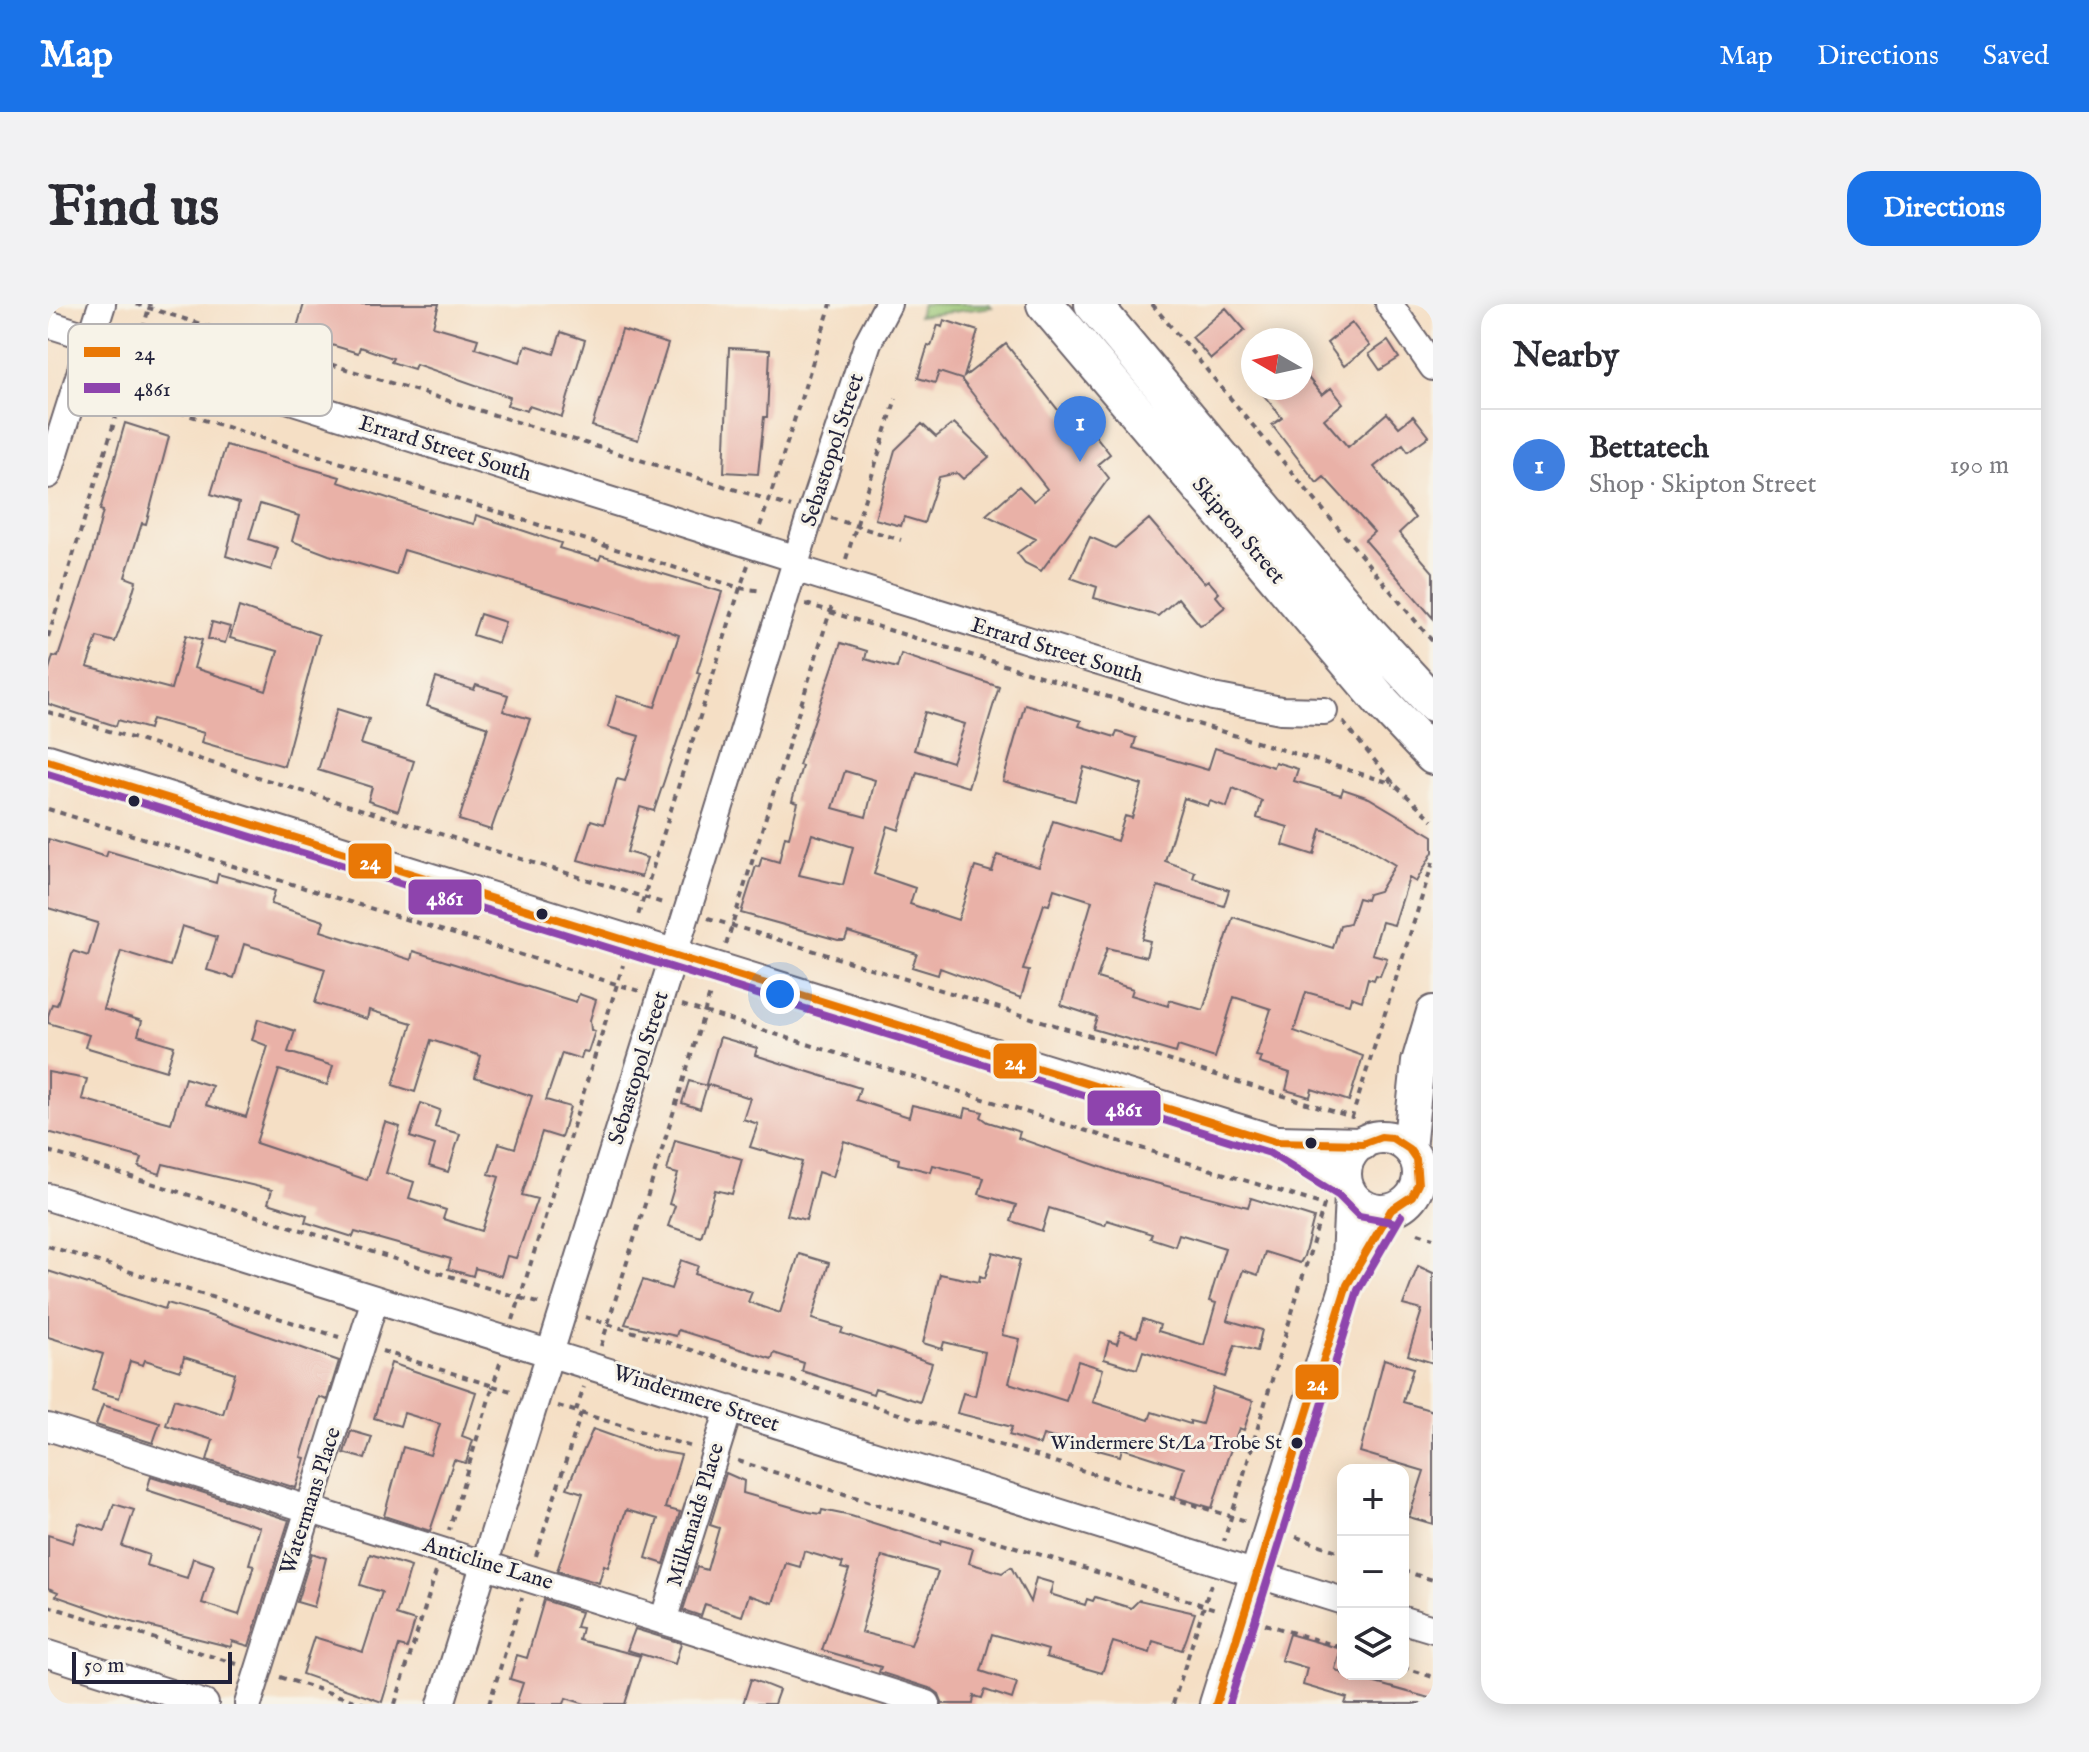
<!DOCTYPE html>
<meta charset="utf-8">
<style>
body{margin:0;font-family:"IM FELL English",serif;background:#f2f2f3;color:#2b2b33}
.controls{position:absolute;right:24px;bottom:24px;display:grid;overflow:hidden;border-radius:16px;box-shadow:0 4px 20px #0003}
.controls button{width:72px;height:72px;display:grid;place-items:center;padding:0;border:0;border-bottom:2px solid #e1e1e2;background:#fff;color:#2b2b33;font:40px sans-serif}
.compass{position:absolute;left:1193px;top:24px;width:72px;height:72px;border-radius:50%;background:#fff;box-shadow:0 4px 20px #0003;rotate:279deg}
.scale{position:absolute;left:24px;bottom:20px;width:160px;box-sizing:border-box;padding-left:8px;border:4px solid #22223b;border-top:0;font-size:22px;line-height:28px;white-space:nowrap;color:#22223b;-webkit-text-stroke:6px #f7f3e8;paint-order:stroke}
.you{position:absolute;left:732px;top:690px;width:28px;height:28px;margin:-20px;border:6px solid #fff;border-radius:50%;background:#1a73e8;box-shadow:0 0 0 12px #1a73e833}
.badge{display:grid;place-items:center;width:52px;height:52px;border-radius:50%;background:#1a73e8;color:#fff;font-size:26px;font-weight:700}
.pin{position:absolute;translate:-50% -66px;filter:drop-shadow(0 2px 4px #0008)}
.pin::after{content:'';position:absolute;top:42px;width:28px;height:24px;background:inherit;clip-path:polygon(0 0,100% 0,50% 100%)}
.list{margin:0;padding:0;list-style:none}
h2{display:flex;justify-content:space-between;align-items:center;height:104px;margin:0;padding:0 32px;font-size:34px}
h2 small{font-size:26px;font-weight:400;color:#7c7c81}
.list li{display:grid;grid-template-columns:52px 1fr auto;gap:24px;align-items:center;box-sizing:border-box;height:112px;padding:0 32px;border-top:2px solid #e1e1e2}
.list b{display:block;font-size:30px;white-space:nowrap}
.list p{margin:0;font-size:26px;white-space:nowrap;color:#7c7c81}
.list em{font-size:26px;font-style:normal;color:#7c7c81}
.icon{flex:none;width:44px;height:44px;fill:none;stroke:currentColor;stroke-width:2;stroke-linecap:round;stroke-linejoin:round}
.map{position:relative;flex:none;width:1385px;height:1400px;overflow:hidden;border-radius:24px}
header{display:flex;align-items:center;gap:48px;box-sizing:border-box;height:112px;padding:0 40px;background:#1a73e8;color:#fff}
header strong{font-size:38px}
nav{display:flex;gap:44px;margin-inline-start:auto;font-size:28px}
.intro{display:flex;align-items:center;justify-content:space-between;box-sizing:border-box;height:192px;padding:0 48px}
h1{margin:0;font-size:56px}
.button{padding:20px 36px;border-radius:24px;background:#1a73e8;color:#fff;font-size:28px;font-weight:700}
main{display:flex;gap:48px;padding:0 48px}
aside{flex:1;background:#fff;border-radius:24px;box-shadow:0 4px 20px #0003}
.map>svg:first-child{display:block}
</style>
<header>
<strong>Map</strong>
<nav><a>Map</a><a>Directions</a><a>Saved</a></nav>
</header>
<div class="intro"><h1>Find us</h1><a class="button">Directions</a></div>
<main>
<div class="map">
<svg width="1385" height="1400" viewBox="0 0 1385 1400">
<rect width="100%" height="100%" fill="#f7f3e8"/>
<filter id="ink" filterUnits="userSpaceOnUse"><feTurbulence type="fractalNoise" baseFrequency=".0125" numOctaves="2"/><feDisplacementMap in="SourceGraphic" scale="16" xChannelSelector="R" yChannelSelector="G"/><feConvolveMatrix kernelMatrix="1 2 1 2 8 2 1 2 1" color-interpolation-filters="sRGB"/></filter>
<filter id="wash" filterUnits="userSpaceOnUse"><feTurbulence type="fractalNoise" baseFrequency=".006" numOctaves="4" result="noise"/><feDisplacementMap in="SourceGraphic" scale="32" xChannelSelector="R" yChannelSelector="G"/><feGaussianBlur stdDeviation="1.8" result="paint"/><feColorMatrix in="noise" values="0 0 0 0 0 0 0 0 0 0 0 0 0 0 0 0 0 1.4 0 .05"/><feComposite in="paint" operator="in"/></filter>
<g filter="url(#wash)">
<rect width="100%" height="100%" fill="#f5dfc5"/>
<path fill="#99c674" stroke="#5e7458" stroke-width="2" d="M874,0H941L944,3L870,12Z"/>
<g id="blocks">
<path fill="#e9b1a7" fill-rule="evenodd" d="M256,0H391L385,22L430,35L427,44L472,58L478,41L506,50L513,28L537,36L514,113L481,102L479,107L459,101L462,93L368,60L366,65L343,58L345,54L312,43L310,49L247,30Z
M1178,4L1197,26L1163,55L1144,33Z
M896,16L930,27L916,73L958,40L1029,130L1039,121L1062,150L1050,160L1061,174L993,267L977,259L969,249L988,235L938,211L971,182L986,197L999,185L913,75L891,68L887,79L870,74L880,41L883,42L890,21L894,23Z
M1304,19L1322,42L1296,62L1279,39Z
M574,26L620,40L590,136L544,122Z
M1340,37L1351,54L1332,66L1321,50Z
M681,44L722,46L719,113H716L710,170L676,168Z
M1253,65L1274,91L1283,84L1295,99L1276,115L1300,143L1339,109L1351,123L1365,112L1381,132L1360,147L1355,140L1326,163L1367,214L1351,229L1385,268V314L1317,236L1326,228L1276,173L1269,179L1224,121L1234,114L1210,84H1253Z
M77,119L121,133L98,220L94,219L77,273L88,277L81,301L67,338L49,333L39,363L123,385L138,331L154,336L146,364L218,387L230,347L182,334L191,303L271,331L236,462L153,438L156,429L104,415L101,425L70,416L68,422L0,400V369L5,352L10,353L44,250L55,207L52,206Z
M906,119L941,153L915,175L909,169L891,173L876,219L856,213L853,222L827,215L847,146L874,120L888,133Z
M178,141L292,173L290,178L395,212L426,220L428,211L513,239L511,244L551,256L553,251L674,288L649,368L652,369L606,507L592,503L579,548L599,554L593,573L530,556L543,516L556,520L569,475L577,477L591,432L560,423L569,392L607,403L631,331L586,314L356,246L348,271L281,251L244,237L251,212L212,200L201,235L230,244L223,266L178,252L191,199L163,190Z
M1101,215L1156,279L1160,276L1171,289L1168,292L1177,303L1157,319L1152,321L1130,294L1110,312L1046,294L1049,283L1023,274L1042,233L1067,244Z
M432,310L457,318L450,339L425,331Z
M164,318L182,323L177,339L160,335Z
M793,339L819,347L817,355L849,364L853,350L951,383L920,483L869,468L851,526L840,522L826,570L867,584L862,600L910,616L927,563L944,568L949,551L991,563L1005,517L1069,537L1077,512L1084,514L1094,481L1036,463L1027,497L955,477L977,400L1033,417L1031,422L1067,433L1069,428L1088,434L1085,444L1160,466L1167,444L1225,463L1227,458L1250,465L1246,477L1293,491L1295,485L1321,494L1385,532V548L1368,578L1361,574L1346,621L1334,618L1324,650L1339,654L1332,672L1328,671L1326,676L1320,674L1314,697L1303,693L1301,700L1258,688L1246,727L1315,752L1301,797L1264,785L1262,793L1238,786L1242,769L1211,759L1213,753L1208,752L1223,705L1186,693L1167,754L1130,742L1128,749L1045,725L1049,713L1013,701L1044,597L1006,585L1001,601L996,600L985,634L975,666L981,667L973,694L892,664L890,671L864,663L869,650L800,628L797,636H790L693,609L708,562L711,563L714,553L731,558L737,532L741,533L750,499L744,497L754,462L751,461ZM877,408L917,420L904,458L866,446ZM797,467L827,476L818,513L785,504ZM1185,484L1214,497L1209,514L1240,523L1235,541L1266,551L1273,525L1306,536L1347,561L1331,587L1320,590L1318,596L1310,594L1302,619L1292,621L1285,644L1185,613L1155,706L1121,696L1120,702L1083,691L1085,685L1049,674L1059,644L1098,653L1102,637L1094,635L1110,582L1176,602L1181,586L1145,574L1147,568L1117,557L1136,494L1160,502L1162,497L1179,503ZM764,530L805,543L795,581L751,571Z
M388,374L426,386L428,381L460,391L455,407L482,415L443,526L411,516L440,423L379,402Z
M289,405L321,415L313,440L366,457L350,507L320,497L324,483L270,466Z
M0,535L58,553L60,547L168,579L170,570L206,580L227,587L223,600L276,617L273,627L363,656L365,647L528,698L531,690L548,696L542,716L543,726L547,727L540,748L535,747L533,755L514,749L498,796L522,803L513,834L494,828L474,891L489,895L468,954L459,952L453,972L427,964L425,972L400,965L403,955L307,928L305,933L257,918L259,911L220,899L224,886L115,860L112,870L91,863L94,854L0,828V768L39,775L34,795L123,819L137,774L164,782L158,801L198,813L220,742L204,736L210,715L247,727L240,748L285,762L279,781L231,766L208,839L319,876L337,818L352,823L338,869L366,878L361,894L398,906L395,915L434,927L451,873L441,870L451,839L467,844L484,792L427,773L433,752L383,736L367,788L345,781L364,719L321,706L319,715L267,699L277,665L196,640L186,674L159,666L169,633L134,622L122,662L73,647L55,705L94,717L90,731L126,742L118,767L37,743L41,731L0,719V712L4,700L9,701L25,647L40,652L50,619L0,604Z
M672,733L709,744L707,751L812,784L808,796L861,813L864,801L916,813L918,804L935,808L933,813L940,818L972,828L970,834L1073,870L1200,903L1203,894L1266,914L1256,952L1252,959L1217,948L1210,971L1195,966L1179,1016L1214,1026L1209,1047L1187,1041L1177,1073L1095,1047L1089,1065L1056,1055L1061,1037L1069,1040L1073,1027L1089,1033L1095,1015L1112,1021L1110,1027L1156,1041L1168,999L1161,997L1177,944L1131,930L1127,942L1102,934L1104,930L1059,916L1057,921L1001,904L994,927L963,917L968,901L931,890L936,874L885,861L883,868L850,860L851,855L796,837L785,873L770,868L758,916L739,911L754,858L702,843L710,820L695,815L702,794L658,780Z
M641,777L659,782L652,805L634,799Z
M373,799L392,806L387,823L412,830L400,868L381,862L387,841L362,833Z
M627,836L694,855L684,890L667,886L653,933L620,922L627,902L621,900L630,870L619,867Z
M945,948L972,956L954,1031L972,1035L961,1079L1018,1097L1030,1057L1055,1065L1045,1098L1101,1116L1104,1108L1142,1120V1117L1154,1120L1165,1084L1205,1097L1196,1126L1191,1124L1179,1156L1164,1204L1127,1193L1136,1164L1074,1144L1072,1152L995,1131L992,1141L961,1131L964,1123L909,1109L915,1089L927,1092L937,1048L896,1038L894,1045L875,1039L892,970L931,978L932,972L937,974Z
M751,950L781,959L764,1015L795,1024L793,1029L884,1059L872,1098L827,1084L825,1090L754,1067L756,1059L726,1049L724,1055L630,1026L628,1032L577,1020L595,976L623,985L633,956L650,962L647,970L704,988L700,998L732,1009Z
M1370,962L1385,969V1059L1360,1051L1374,1006L1355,1001Z
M0,967L117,1005L119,999L154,1009L291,1057L279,1096L271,1093L253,1153L257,1154L248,1184L159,1156L165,1136L118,1121L126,1095L175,1110L187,1069L136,1053L132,1067L97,1056L95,1061L82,1057L71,1094L44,1086L55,1050L0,1033Z
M1336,1055L1365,1064L1355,1098L1385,1107V1220L1361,1213L1376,1167L1312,1148Z
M343,1059L428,1088L414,1132L425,1136L418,1159L406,1156L382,1227L336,1212L355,1143L382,1151L392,1120L356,1109L352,1122L326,1114Z
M55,1101L112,1119L105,1139L48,1121Z
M545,1125L604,1146L633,1151L617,1204L632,1208L616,1260L598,1254L610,1215L578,1206L560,1263L556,1261L551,1279L509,1267L535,1189L519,1184Z
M303,1127L324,1133L317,1155L296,1149Z
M678,1169L696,1177L695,1189L761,1208L773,1210L774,1206L803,1212L892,1240L893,1236L925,1245L921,1259L954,1269L963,1263L982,1298L988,1274L1005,1279L1002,1290L1037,1301L1039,1295L1045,1297L1047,1293L1083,1304L1091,1296L1147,1309L1139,1333L1134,1346L1105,1337L1102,1349L1065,1338L1054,1369L998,1353L1000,1346L944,1330L933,1367L969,1379L964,1395L937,1386L934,1394L926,1392L925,1400H895L891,1390L884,1385L831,1368L833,1363L774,1346L801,1266L793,1264L795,1259L756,1247L752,1263L738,1259L725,1299L701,1291L694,1312L657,1300L653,1312L635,1306L649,1263L659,1266L671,1224L662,1221ZM834,1252L890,1268L863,1341L813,1328Z
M103,1172L241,1216L201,1342L184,1337L183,1343L80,1317L8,1292L10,1288L0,1284V1231L25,1239L31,1219L57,1227L66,1200L86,1206L74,1242L101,1251L98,1261L139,1274L145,1254L166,1261L154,1299L191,1311L206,1261L201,1260L212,1223L99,1186Z
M264,1249L278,1254L266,1303L249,1298Z
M322,1250L363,1263L348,1311L367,1317L359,1344L351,1342L334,1398L254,1370L266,1333L315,1348L334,1288L312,1281Z
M496,1296L533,1308L528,1323L534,1324L531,1336L592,1352L577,1400H537L518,1394L516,1400H468L475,1379L462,1375L469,1351L479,1354Z
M587,1325L633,1339L627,1360L579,1346Z
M1241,1330L1293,1345L1287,1365L1295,1370L1385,1395V1400H1297L1299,1394L1255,1381L1259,1364L1233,1356Z
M703,1375L731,1386L726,1400H695Z"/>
</g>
</g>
<g filter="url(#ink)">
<use href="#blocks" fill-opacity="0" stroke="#6c646b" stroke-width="2"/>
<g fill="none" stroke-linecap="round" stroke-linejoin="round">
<defs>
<path id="minor" d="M1341,0L1385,63
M0,20L749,255
M0,171L54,0
M746,264L1165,393L1233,406L1276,407
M0,893L1295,1297
M0,1123L879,1400
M1355,1316L1385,1325
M615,1317L681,1105
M0,1350L157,1400
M200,1400L327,995
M393,1400L763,209L820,38L840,0"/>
<path id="major" d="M0,457L1227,838L1299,882
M1297 870a37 37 0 1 1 74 0a37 37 0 1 1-74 0Z
M1230,838L1314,840
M1361,845L1370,758L1385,708
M1299,978L1303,891
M1168,1400L1299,981L1343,906"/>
<path id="highway" d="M997,0L1334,398L1385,452
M1045,0L1318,326L1385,399"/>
</defs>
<use href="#minor" stroke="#6c646b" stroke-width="30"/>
<use href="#major" stroke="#6c646b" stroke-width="36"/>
<use href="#highway" stroke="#6c646b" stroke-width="40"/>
<path stroke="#6c646b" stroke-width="4" stroke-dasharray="6 6" stroke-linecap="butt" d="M88,0L721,196L783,0
M1104,0L1385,338
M95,25L102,0
M51,83L692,284L589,615
M783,214L853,236
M712,222L721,196L743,203
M798,255L848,94
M700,261L692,284L715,287
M758,300L782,307
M782,308L1346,480
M0,333L82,67
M0,408L618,600
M1295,418L1346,480L1385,516
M0,505L591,687
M660,614L1304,813L1385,558
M678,641L785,298
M634,701L1276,901L1176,1237
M0,847L472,994L575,661
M1370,929L1385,934
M0,942L291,1033
M537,1013L1198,1217
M465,1016L472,994L494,1000
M553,1042L663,687
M334,1047L445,1082L401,1226
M452,1059L445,1082L467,1088
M510,1102L647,1144
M528,1107L536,1083
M690,1157L1171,1306
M1248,1233L1295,1249
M488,1252L533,1109
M1355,1267L1385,1276
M0,1302L189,1360
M1217,1320L1295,1344
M1355,1363L1385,1373
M232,1373L316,1400
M0,1398L5,1400
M347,1400L388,1268
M441,1400L474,1294
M1125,1400L1163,1280"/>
<use href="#minor" stroke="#fff" stroke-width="26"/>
<use href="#major" stroke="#fff" stroke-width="32"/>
<use href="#highway" stroke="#fff" stroke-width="36"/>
<defs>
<path id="bus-1" d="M0,457L1227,838L1314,840L1333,833L1344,834L1361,845L1368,855L1370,880L1364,892L1343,906L1299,981L1168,1400"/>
<path id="bus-2" d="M0,470L1222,849L1290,891L1311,912L1344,918
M1181,1400L1310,986L1353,912"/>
</defs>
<use href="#bus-1" stroke="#f7f3e8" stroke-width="14"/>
<use href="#bus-2" stroke="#f7f3e8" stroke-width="14"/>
<use href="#bus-1" stroke="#e97806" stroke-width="8"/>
<use href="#bus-2" stroke="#8e44ad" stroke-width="8"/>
</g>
</g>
<g fill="#22223b" stroke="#f7f3e8" stroke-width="3">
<circle cx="86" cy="497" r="7"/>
<circle cx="494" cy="610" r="7"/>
<circle cx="1263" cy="839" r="7"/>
<circle cx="1249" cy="1139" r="7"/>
</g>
<g text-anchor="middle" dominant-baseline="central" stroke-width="6" stroke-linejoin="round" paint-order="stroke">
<g font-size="20" fill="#22223b" stroke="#f7f3e8" text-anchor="end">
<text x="1234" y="1139">Windermere St/La Trobe St</text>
</g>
<g font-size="22" fill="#22223b" stroke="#f7f3e8">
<text transform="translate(397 145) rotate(17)">Errard Street South</text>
<text transform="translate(785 146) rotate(-72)">Sebastopol Street</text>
<text transform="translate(1190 227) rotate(50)">Skipton Street</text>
<text transform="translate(1009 347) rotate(17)">Errard Street South</text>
<text transform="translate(591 764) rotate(-73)">Sebastopol Street</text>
<text transform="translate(648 1095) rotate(18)">Windermere Street</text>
<text transform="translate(263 1197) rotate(-72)">Watermans Place</text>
<text transform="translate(648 1211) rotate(-73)">Milkmaids Place</text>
<text transform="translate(440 1260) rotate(17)">Anticline Lane</text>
</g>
</g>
<rect x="20" y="20" width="264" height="92" rx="12" fill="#f7f3e8" stroke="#b7b4b4" stroke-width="2"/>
<rect x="36" y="43" width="36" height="10" fill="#e97806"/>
<rect x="36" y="79" width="36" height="10" fill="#8e44ad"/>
<g font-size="22" fill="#22223b">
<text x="86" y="56">24</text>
<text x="86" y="92">4861</text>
</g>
<g stroke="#f7f3e8" stroke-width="3">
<rect x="299" y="538" width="46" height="38" rx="8" fill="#e97806"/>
<rect x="359" y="574" width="76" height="38" rx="8" fill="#8e44ad"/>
<rect x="944" y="738" width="46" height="38" rx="8" fill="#e97806"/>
<rect x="1038" y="785" width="76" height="38" rx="8" fill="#8e44ad"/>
<rect x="1246" y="1059" width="46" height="38" rx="8" fill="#e97806"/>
</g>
<g font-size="22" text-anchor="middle" font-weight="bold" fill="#fff">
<text x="322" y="565">24</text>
<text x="397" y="601">4861</text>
<text x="967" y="765">24</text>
<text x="1076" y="812">4861</text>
<text x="1269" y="1086">24</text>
</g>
</svg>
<div class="controls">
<button>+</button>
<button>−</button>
<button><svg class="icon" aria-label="layers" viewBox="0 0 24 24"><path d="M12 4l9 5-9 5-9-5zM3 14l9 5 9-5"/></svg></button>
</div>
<svg class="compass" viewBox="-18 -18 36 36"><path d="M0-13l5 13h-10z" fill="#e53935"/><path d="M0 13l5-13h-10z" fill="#7c7c81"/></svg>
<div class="scale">50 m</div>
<div class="you"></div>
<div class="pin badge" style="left:1032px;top:158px;background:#3f7fe0">1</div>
</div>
<aside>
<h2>Nearby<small></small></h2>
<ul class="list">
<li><span class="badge" style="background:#3f7fe0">1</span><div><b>Bettatech</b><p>Shop · Skipton Street</p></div><em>190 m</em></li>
</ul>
</aside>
</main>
